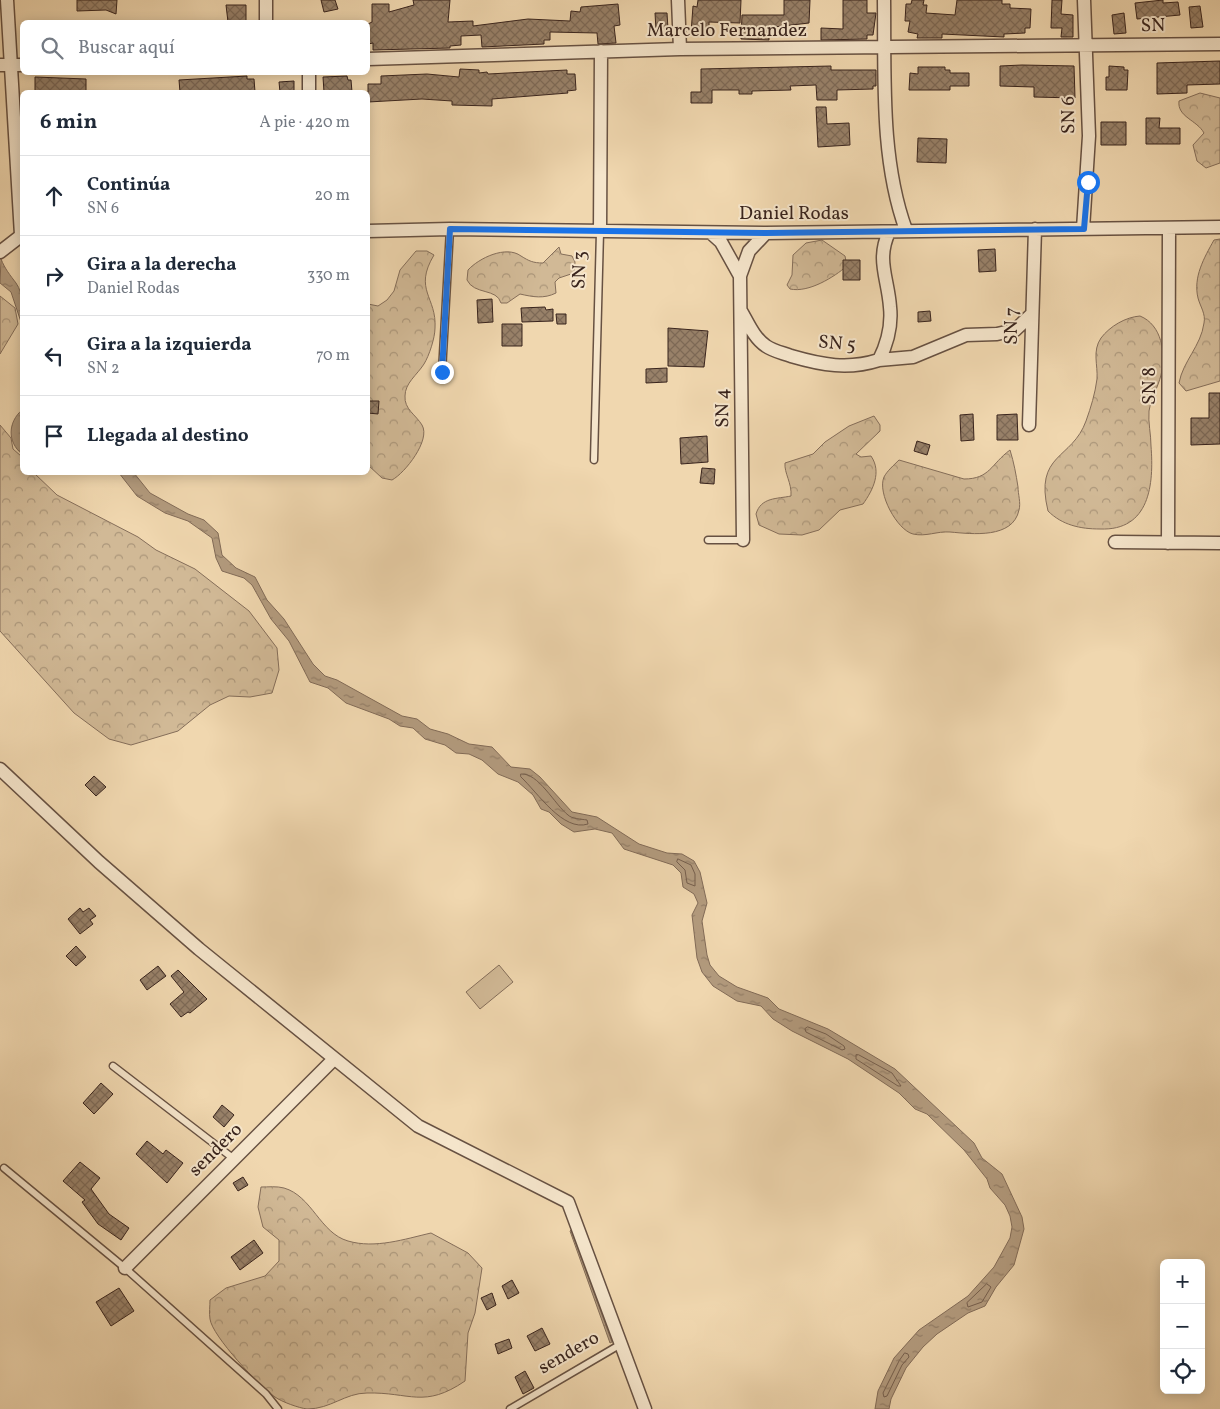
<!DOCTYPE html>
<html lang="es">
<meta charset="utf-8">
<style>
body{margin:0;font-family:Vollkorn,serif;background:#f6f6f7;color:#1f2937}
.controls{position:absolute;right:15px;bottom:15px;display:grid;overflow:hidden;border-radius:8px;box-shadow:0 2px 12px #0003}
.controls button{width:45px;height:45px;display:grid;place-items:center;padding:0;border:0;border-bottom:1px solid #e0e1e3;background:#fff;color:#1f2937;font:25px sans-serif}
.stop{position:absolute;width:15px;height:15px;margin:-11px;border:4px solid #1a73e8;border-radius:50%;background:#fff}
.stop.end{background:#1a73e8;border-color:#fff;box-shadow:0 1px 5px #0008}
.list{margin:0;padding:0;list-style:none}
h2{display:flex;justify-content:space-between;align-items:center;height:65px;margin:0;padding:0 20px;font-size:21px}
h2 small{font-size:16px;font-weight:400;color:#747a83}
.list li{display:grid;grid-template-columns:32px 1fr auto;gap:15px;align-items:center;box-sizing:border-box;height:80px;padding:0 20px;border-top:1px solid #e0e1e3}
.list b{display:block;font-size:19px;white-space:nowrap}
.list p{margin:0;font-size:16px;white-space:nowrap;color:#747a83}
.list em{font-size:16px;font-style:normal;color:#747a83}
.icon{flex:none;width:28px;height:28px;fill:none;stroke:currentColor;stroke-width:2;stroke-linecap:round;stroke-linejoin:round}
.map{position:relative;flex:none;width:1220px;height:1409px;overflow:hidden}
.search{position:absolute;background:#fff;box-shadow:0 2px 12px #0003;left:20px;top:20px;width:350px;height:55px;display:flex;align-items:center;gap:12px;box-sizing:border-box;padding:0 18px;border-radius:8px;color:#747a83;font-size:19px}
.panel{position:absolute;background:#fff;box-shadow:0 2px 12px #0003;left:20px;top:90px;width:350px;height:385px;border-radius:8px}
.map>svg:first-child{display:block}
</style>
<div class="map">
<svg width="1220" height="1409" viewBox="0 0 1220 1409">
<defs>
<pattern id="forest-crowns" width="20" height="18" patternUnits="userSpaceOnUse" patternTransform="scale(1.25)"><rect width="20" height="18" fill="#d1b996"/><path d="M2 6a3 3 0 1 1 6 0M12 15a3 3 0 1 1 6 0" fill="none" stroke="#ab967a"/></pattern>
<pattern id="water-ripples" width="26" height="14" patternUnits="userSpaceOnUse" patternTransform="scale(1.25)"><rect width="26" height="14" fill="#b29a7d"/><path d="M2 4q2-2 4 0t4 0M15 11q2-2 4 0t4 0" fill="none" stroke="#927d66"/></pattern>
<pattern id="building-cross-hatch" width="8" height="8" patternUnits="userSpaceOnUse" patternTransform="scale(1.25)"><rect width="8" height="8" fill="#988169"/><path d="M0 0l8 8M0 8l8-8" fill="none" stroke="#7d6956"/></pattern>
</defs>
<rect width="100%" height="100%" fill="#f0d7af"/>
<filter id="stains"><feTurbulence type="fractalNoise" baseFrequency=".004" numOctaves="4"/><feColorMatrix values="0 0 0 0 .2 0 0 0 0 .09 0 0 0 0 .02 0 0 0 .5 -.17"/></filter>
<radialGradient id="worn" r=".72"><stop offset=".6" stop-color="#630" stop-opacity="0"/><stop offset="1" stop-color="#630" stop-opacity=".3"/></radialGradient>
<path fill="url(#forest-crowns)" stroke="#856e5a" d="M1200,93L1220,98V163L1206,168L1197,161L1193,145L1204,133C1197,120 1177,117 1179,101Z
M1220,239V381L1186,391L1179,383C1183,361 1201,346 1204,323C1206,314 1200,306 1198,298C1193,277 1204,258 1214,240Z
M822,240L845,256L847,266C834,277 809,293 790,289L787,285L792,275L793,255L806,243Z
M559,247L561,254L572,256L575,262L574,273L559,278L555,282L556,293C544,299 533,297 520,294L507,303H501C497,288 474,295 467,280L468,270C479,258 506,245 521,256C529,261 533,263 543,263Z
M416,251H427L434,255C413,290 437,297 435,328C435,338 429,356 424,364C417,375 405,383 405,396C404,409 416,415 422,425C431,440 405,473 392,480L382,478L368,465V304L378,306L387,300L394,291L400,270Z
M0,296L15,308L18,324L0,354Z
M1140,316C1162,325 1166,353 1161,375C1158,387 1151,399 1149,411C1148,423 1151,434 1151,446C1154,484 1150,531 1100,529C1080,529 1062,525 1048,511C1034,453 1072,460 1086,421C1091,407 1095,394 1097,379C1098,365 1092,351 1101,338C1110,326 1126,317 1140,316Z
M874,416L880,425V431L856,454L861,457L871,456C882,472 873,490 863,504L840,510L819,530L802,535L779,534L759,525L756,514C761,497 777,499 791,496C792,483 784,473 785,463L813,454L825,442L849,426Z
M0,425L11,438L13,449L21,456L22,472L34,473L57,495L138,537L156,550L195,569L249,611L277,648L279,670L272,693L250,697L229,696L210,705L178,731L131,745L109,739L74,713L0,631Z
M1010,450C1014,463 1016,474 1018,487C1018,494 1021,503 1019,510C1013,539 972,534 950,532C937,531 926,537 913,534C897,530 877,493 884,477C887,471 894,465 899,460L964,479C990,479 991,464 1010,450Z
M261,1187C268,1187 277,1186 284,1188C312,1196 320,1233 348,1241C375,1249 405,1239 431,1233L468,1253L482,1268L475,1313L468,1333L465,1381C424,1409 410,1392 367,1393C345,1393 331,1409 307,1409C299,1408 282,1402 275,1397C260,1387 212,1336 210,1319C209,1313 210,1306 210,1300L226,1288L265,1276L279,1261V1240L263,1227L258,1207Z"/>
<path fill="#d1b996" stroke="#856e5a" d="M499,965L513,982L480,1009L466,992Z"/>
<path fill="url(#water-ripples)" stroke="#826b57" d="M1,259C5,269 10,275 16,283C24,294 23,312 22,325L11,292L0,283Z
M22,410V454C7,442 8,422 22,410Z
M119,473H134L150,493L188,514L204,520L218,533L222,555L236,568L255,577L267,600L284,619L313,664L325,676L337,680L402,716L417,719L430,729L448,734L469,744L492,747L511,767L530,769L540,777L572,812L597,817L639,844L667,853L682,854L694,861L700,872L707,903L702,921L707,955L710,965L719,976L737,987L768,998L779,1009L828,1029L895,1069L974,1143L982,1158L1002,1174L1022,1217L1024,1229L1014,1265L996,1287L985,1306L968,1313L937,1334L923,1347L906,1368L891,1399L889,1409H875L878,1391L894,1358L919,1330L968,1296L994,1267L1010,1238L1012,1227L1010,1216L1005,1205L990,1188L987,1179L964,1150L927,1114L915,1109L899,1093L848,1059L792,1031L773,1019L761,1006L737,1001L713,986L702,972L697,958L692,915L698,903L694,894L683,887L681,873L673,865L624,849L612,833L595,829L574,832L561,824L549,812L541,809L533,795L518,782L498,774L482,760L469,754L456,753L445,745L425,739L413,728L400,726L389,719L346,703L328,688L310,682L289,641L271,619L252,585L244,578L222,571L216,558L212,538L188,521L165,513L137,496Z
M571,1230L612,1342L610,1343L570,1231Z"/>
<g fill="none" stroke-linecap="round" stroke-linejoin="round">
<path stroke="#765f4d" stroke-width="1" d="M521,774C538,772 555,805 568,815C572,819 581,819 587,820L588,824C563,832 538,793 521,777Z
M678,859L691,865L695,874V886L687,883L685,870L677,862Z
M808,1027L826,1034L844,1046L845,1049L842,1050L806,1032L805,1029Z
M859,1055L892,1073L901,1086H898L856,1059V1055Z
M987,1284L991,1287L982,1302L968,1307L967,1303Z
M905,1353L908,1354L909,1357L902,1365L887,1396L884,1397L883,1393L899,1361Z"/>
</g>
<path fill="url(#building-cross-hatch)" stroke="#39241d" d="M77,0H117L116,14L106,10L77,11Z
M321,0H335L338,9L324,12Z
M413,0H450L448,22L473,21V26L528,19L570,21L571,11L580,12L581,7L618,4L620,25L614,26L616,43L598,44L597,33L550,32V40H544V44L482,47L481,35L461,36V45L450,46V48L373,50V43L368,44V24L372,22V4H389V12L414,5Z
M698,0H741L740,23L709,22V36L691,33L693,6L697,7Z
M784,0H810L809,23L774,27V37H769V40L741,39L742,15H784Z
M843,0H867V13H876L873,35H867V39L821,40V28L843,29Z
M912,0H924L923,5H927L926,13L955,15L957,0H1002V4H1010V8L1031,9L1030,28H1025V33L1004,34V37L942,34V38H917L918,34L908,32L910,21H905L906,4H911Z
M1052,0H1062L1061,14L1073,15V37H1061L1062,28H1051Z
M1163,0V3L1178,2L1180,15L1137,19L1135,3Z
M226,5H246V22H228Z
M1200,6L1203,27L1191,28L1189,7Z
M655,13H667L668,29L656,30Z
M1124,13L1126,33L1114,34L1112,15Z
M1220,61V84L1187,85V93L1157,94V63Z
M1022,65L1074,66L1075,98L1034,97V87L1000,86V66Z
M831,66V70H876V86H873V89L837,90V100H817L816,85L790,86L791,90L752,91V94H739V90H712V103H691V92H701V69Z
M1109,66L1124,67V70H1128L1127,90H1106V77H1109Z
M918,67H945V70H950V73H969V86H950V90H909L910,73L918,74Z
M460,69L479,70V73L487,72L488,74L567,70V74H575L576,90L567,91L568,93L492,99V106L452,105V101L422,99L368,102V84H381V76L427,74L459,77Z
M247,76V79H254L255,92H180L179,80Z
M347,76L348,80H351L352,92H324L323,77Z
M35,77L86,79V92H35Z
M294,81V92H280L279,82Z
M816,107H826L827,124L849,123L850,145L818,147Z
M1146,118H1160L1159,128H1180V144H1146Z
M1101,122H1126V145H1101Z
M918,138L947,139L946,163L917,162Z
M995,249L996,271L979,272L978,250Z
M843,260H860V280H843Z
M492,299L493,322L478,323L477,300Z
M545,307L546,310L553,309V321L522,322L521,308Z
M930,311L931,321L918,322V312Z
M556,314H566V324H557Z
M502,324H522V346H502Z
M668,328L708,331L704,367L668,366Z
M667,368V382L646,383V369Z
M1209,393H1220V444L1191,445V418H1209Z
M368,401H379L378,414L368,413Z
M973,414L974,440L961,441L960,415Z
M1017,414L1018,440H997V415Z
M707,436L708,462L681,464L680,438Z
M917,441L930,445L927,455L914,451Z
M702,468L715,469L714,484L700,483Z
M94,776L106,787L96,796L85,785Z
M80,908L83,912L89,908L96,916L90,920L93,924L80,934L68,919Z
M76,946L86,957L76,966L66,956Z
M158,966L166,976L147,990L140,980Z
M178,970L207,999L190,1013L188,1012L181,1017L170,1004L184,992L171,976Z
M101,1083L113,1094L94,1114L83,1103Z
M222,1105L234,1115L224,1127L213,1117Z
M147,1141L163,1154L166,1150L183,1163L167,1183L136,1154Z
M80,1162L100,1178L91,1189L109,1214L129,1228L121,1240L98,1224L82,1202L85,1200L63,1181Z
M243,1177L248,1185L238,1191L233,1183Z
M254,1240L263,1253L240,1270L231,1257Z
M512,1280L519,1293L508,1299L502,1286Z
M119,1288L134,1311L111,1326L96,1302Z
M492,1293L496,1305L487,1310L481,1298Z
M542,1328L550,1344L535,1351L527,1336Z
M509,1339L512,1348L498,1354L495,1344Z
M525,1371L534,1388L523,1394L515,1377Z"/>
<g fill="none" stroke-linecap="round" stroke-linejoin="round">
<defs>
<path id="lane" d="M442,372L450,229
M594,460L600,232
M708,540H743
M113,1066L234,1159
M4,1168L125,1268L266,1394L278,1409
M510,1409L621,1344"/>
<path id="street" d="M7,0L21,235
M266,0V22
M678,0L680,49
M884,0C885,75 880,159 906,230
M368,59L680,49L1220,44
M0,65H22
M309,72V92
M1083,229L1089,136L1084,0
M368,231L450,229L766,233L1220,227
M600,232L601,51
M711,233L721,242L740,276
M0,252L22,235
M741,311C748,323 754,338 766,346C773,351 783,353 791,356C822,365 848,370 879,360C887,344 892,325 890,307C888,278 876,260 889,232
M879,360L913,357L966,335L997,334L1015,330L1031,315
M1029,425L1035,229
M743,540L740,276L749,251L766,233
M1115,542L1220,543
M1168,543L1169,229
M0,769L99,862L199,949L418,1126L568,1202L645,1409
M125,1268L334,1059"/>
</defs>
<use href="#lane" stroke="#675142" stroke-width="9"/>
<use href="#street" stroke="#675142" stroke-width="15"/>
<use href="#lane" stroke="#f5e5cb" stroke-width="6"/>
<use href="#street" stroke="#f5e5cb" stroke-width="12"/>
</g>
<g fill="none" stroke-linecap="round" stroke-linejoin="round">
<path stroke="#1a73e8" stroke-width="6" d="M442,372L450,229L766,233L1084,229L1088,182"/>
</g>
<g text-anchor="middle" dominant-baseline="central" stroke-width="4" stroke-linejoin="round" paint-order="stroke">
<g font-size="19" fill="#39241d" stroke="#f5e5cb">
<text transform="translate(1153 26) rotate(-1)">SN</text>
<text x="727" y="31">Marcelo Fernandez</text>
<text transform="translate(1069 115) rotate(-91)">SN 6</text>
<text x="794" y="214">Daniel Rodas</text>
<text transform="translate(580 270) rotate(-88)">SN 3</text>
<text transform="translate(1012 326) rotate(-89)">SN 7</text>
<text transform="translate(837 344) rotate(5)">SN 5</text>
<text transform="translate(1150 386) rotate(-90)">SN 8</text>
<text transform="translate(723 408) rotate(-91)">SN 4</text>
<text transform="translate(216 1150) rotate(-45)">sendero</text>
<text transform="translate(569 1353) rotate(-30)">sendero</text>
</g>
</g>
<rect width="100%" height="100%" filter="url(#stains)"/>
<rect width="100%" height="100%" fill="url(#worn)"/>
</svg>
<div class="controls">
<button>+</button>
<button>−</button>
<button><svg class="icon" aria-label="locate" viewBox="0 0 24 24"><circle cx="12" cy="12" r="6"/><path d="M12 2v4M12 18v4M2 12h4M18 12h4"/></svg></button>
</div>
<div class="stop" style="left:1088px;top:182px"></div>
<div class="stop end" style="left:442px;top:372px"></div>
<div class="search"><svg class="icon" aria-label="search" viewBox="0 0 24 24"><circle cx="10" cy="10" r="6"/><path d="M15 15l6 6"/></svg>Buscar aquí</div>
<section class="panel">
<h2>6 min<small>A pie · 420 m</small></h2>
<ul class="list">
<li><svg class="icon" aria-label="ahead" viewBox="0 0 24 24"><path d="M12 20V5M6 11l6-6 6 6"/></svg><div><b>Continúa</b><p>SN 6</p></div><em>20 m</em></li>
<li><svg class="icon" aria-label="right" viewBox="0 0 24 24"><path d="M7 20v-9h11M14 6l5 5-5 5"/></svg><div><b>Gira a la derecha</b><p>Daniel Rodas</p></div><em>330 m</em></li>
<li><svg class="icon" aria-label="left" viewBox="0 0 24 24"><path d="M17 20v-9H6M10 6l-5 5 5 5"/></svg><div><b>Gira a la izquierda</b><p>SN 2</p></div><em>70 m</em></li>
<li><svg class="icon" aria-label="arrive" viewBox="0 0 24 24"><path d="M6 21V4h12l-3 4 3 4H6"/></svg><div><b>Llegada al destino</b></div></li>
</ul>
</section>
</div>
